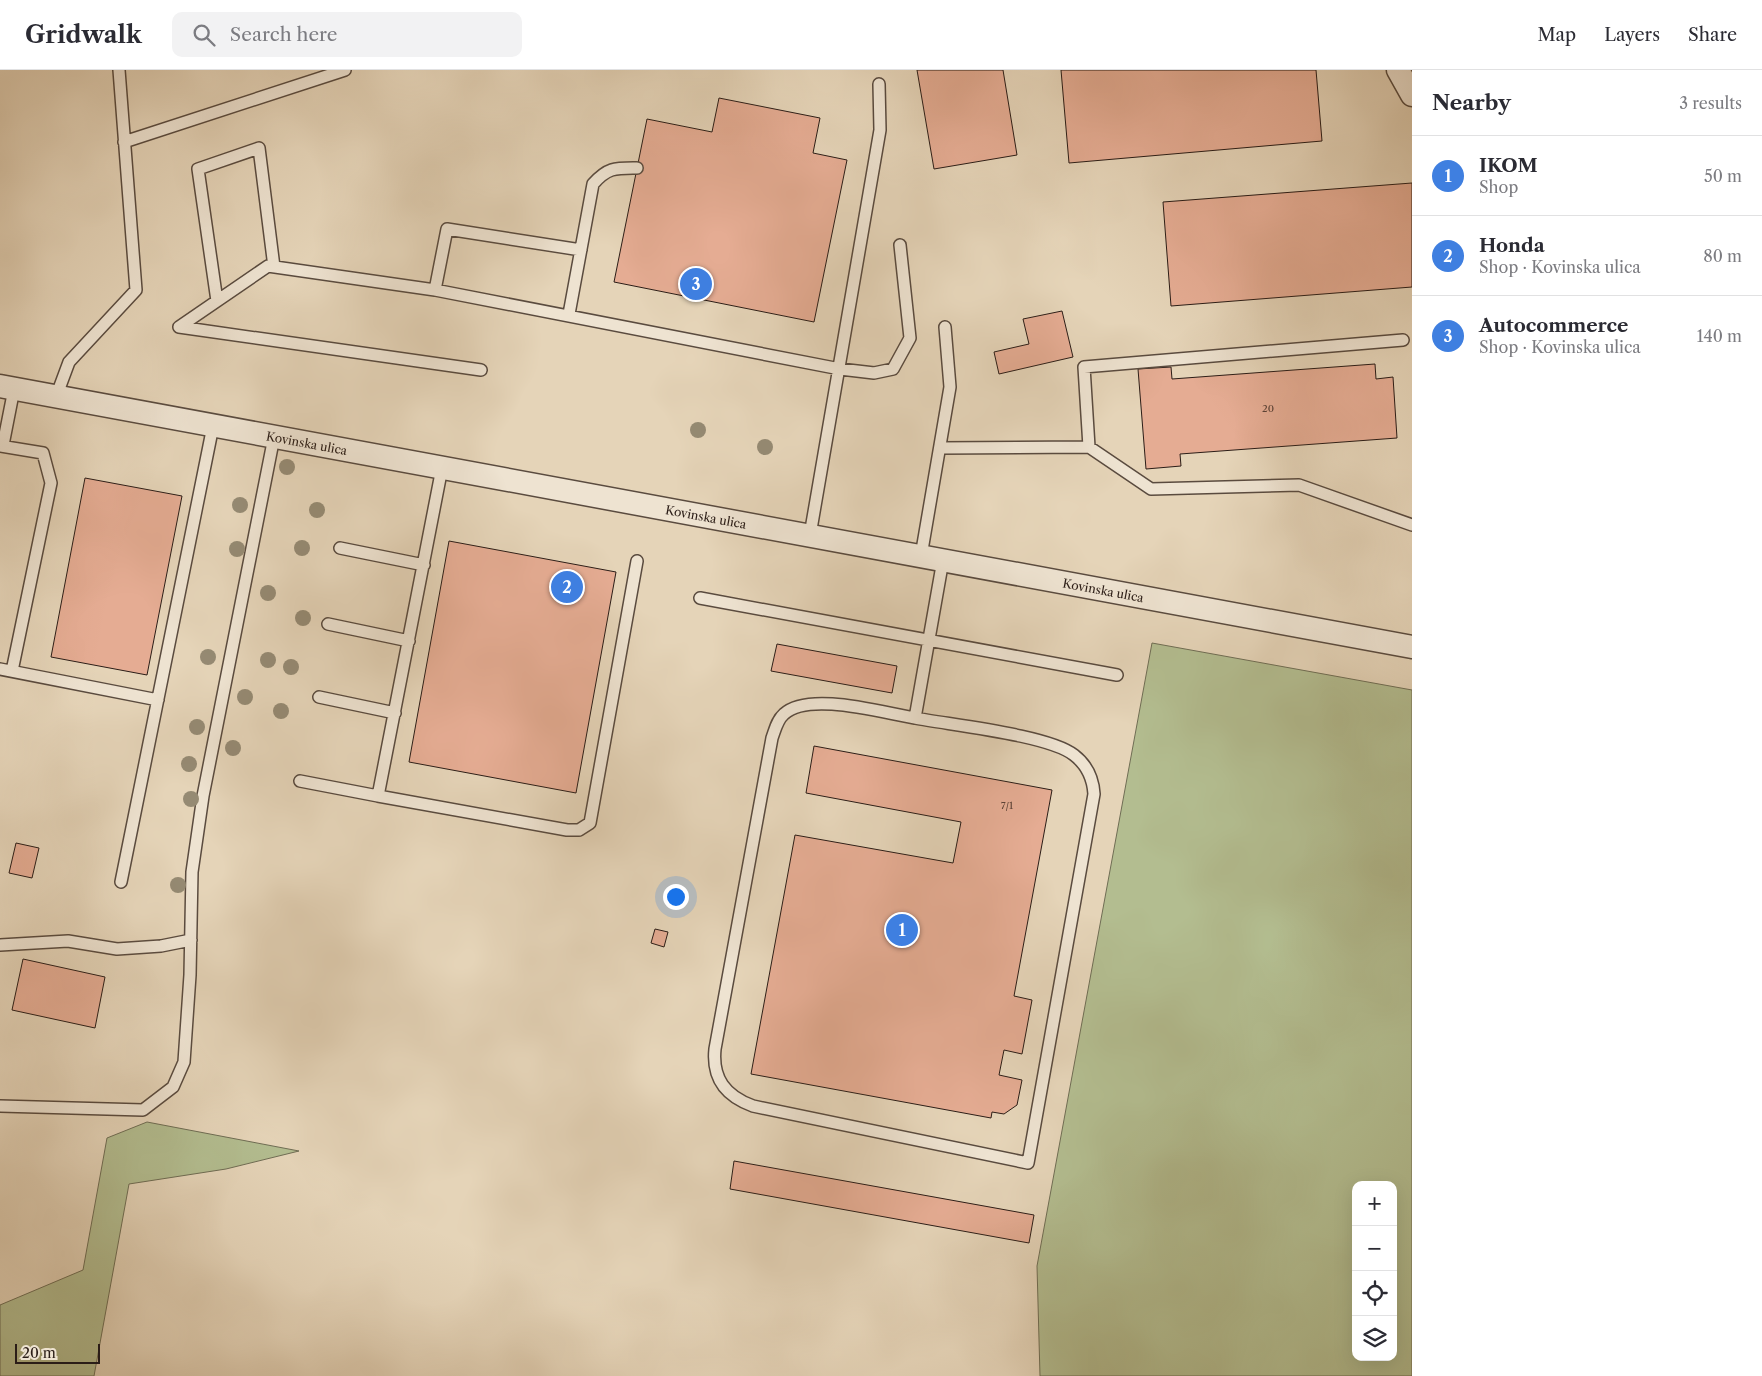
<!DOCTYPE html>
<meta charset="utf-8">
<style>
body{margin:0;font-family:"Libre Caslon Text",serif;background:#f2f2f3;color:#2b2b33}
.controls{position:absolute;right:15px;bottom:15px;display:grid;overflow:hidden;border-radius:10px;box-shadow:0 5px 20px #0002}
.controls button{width:45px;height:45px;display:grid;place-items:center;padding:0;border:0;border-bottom:1px solid #e1e1e2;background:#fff;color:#2b2b33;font:25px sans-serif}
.scale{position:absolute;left:15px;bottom:12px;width:85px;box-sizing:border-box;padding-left:5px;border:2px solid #2b1d17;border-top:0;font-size:14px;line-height:18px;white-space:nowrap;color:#2b1d17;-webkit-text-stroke:4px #eee3d1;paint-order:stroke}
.you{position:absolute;left:675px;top:826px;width:18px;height:18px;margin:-12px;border:4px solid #fff;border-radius:50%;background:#1a73e8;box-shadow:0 0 0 8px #1a73e833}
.badge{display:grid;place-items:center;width:32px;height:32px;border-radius:50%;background:#1a73e8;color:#fff;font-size:16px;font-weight:700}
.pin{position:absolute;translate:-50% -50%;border:2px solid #fff;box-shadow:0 1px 5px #0006}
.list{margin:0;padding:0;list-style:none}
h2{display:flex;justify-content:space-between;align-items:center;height:65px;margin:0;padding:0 20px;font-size:21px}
h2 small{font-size:16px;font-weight:400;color:#7c7c81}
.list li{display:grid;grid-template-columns:32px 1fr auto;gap:15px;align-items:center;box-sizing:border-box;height:80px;padding:0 20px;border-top:1px solid #e1e1e2}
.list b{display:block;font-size:19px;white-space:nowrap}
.list p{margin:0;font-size:16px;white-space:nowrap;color:#7c7c81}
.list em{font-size:16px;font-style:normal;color:#7c7c81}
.icon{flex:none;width:28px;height:28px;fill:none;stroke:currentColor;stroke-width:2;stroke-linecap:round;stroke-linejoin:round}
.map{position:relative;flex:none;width:1412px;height:1306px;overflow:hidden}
header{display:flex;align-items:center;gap:30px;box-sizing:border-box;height:70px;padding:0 25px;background:#fff;border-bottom:1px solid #e1e1e2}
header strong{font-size:24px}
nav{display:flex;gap:28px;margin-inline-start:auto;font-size:18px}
.search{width:350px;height:45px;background:#f2f2f3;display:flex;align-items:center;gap:12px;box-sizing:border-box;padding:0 18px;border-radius:10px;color:#7c7c81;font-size:19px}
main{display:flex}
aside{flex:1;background:#fff}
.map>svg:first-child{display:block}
</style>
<header>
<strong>Gridwalk</strong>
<div class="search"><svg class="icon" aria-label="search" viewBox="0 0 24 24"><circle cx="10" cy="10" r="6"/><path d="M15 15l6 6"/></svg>Search here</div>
<nav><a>Map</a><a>Layers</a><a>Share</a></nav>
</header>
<main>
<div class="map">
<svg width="1412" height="1306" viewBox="0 0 1412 1306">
<rect width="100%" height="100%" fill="#e5d4b8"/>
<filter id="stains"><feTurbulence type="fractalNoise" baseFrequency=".004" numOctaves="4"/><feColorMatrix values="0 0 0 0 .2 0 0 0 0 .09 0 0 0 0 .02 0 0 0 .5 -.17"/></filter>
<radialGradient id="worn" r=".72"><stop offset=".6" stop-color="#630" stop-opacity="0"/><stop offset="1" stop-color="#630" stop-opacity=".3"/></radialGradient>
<path fill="#b3bd90" stroke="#6f6d54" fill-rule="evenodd" d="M1152,573L1412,620V1306H1040L1037,1196ZM1356,1115H1393V1287H1356Z
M147,1052L299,1081L226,1099L129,1114L94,1306H0V1235L83,1200L107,1068Z"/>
<path fill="#e5ac93" stroke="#2b1d17" d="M917,0H1003L1017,85L934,99Z
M1061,0H1316L1322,71L1069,93Z
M719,28L820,48L813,83L847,90L814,252L614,212L647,49L712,62Z
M1412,113V217L1171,236L1163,132Z
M1062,241L1073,287L999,304L994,282L1029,274L1023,249Z
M1375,294L1376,309L1393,307L1397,368L1180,384L1181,396L1146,399L1138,299L1171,297L1172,309Z
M85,408L182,426L147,605L51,587Z
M449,471L616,502L576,723L409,692Z
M777,574L897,596L892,623L771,601Z
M814,676L1052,720L1014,926L1032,930L1022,984L1004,980L999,1005L1022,1010L1017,1035L1004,1044L992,1042L991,1048L751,1004L795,765L953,793L961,752L806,723Z
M16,773L39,778L32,808L9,803Z
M655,859L668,862L664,877L651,873Z
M23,889L105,907L95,958L12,940Z
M734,1091L1034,1145L1029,1173L730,1119Z"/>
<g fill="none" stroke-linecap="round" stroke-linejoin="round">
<defs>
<path id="lane" d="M124,72L345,0
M435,220L447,159L581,180
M217,231L198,99L259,78L274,197
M569,244L593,114C608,97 616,98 637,98
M179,257L268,196L435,220L840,299L874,303L893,299L910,268L900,175
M179,257L481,300
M56,327L69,292L136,220L119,0
M3,375L14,319
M0,376L43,383L51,413L12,601
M1089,377L1151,419L1299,415L1412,455
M940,378L1089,377L1084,297L1403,270
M810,465L880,60L879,14
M340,478L424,495
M921,486L950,317L945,257
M700,528L1117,605
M328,554L409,571
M0,599L158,630
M319,627L395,643
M915,648C951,655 1049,665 1074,685C1087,695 1093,708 1094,724L1028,1093L753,1036C725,1026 712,1008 715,979L772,668C775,660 777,650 784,644C809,621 883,643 915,648L943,490
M300,711L378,726L442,398
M378,726L567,760H579L590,753L637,491
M121,812L213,356
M0,875L68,871L117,879L161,876L191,870
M0,1036L143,1040L173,1017L184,992L190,905L192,802L203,726L274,367"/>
<g id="street">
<path d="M1398,0L1412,25"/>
<path id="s1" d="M0,316L1412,577"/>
</g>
</defs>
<use href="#lane" stroke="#5a4b3f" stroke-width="14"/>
<use href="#street" stroke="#5a4b3f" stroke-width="25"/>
<use href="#lane" stroke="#eee3d1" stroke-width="11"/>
<use href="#street" stroke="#eee3d1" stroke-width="22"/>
</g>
<g fill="#958a73">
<circle cx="698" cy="360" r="8"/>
<circle cx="765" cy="377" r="8"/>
<circle cx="287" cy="397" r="8"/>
<circle cx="240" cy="435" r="8"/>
<circle cx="317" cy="440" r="8"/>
<circle cx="302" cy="478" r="8"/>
<circle cx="237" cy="479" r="8"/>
<circle cx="268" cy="523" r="8"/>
<circle cx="303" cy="548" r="8"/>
<circle cx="208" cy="587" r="8"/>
<circle cx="268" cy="590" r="8"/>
<circle cx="291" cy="597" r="8"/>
<circle cx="245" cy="627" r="8"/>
<circle cx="281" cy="641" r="8"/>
<circle cx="197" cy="657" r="8"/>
<circle cx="233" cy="678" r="8"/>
<circle cx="189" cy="694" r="8"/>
<circle cx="191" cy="729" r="8"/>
<circle cx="178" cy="815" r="8"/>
</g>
<g text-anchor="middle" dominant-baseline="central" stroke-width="5" stroke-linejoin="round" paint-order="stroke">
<g font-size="10" fill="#5a4136">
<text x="1268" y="338">20</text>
<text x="1007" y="735">7/1</text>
</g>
<g font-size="12" fill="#2b1d17" stroke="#eee3d1">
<text stroke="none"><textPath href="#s1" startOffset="312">Kovinska ulica</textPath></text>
<text stroke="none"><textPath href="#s1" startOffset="718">Kovinska ulica</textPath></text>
<text stroke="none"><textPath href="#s1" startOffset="1122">Kovinska ulica</textPath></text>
</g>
</g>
<rect width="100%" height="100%" filter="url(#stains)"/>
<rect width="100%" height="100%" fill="url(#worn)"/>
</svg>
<div class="controls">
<button>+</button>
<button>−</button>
<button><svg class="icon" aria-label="locate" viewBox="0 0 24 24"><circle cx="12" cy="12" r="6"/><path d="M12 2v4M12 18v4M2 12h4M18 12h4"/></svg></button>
<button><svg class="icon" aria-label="layers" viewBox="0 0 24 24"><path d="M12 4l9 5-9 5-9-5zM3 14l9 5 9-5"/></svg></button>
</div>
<div class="scale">20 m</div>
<div class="you"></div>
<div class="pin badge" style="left:902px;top:860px;background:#3f7fe0">1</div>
<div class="pin badge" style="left:567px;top:517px;background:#3f7fe0">2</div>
<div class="pin badge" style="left:696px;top:214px;background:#3f7fe0">3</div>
</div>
<aside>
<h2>Nearby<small>3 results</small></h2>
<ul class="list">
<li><span class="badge" style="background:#3f7fe0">1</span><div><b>IKOM</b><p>Shop</p></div><em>50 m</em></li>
<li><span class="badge" style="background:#3f7fe0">2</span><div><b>Honda</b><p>Shop · Kovinska ulica</p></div><em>80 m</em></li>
<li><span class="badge" style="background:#3f7fe0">3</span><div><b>Autocommerce</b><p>Shop · Kovinska ulica</p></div><em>140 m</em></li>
</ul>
</aside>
</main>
